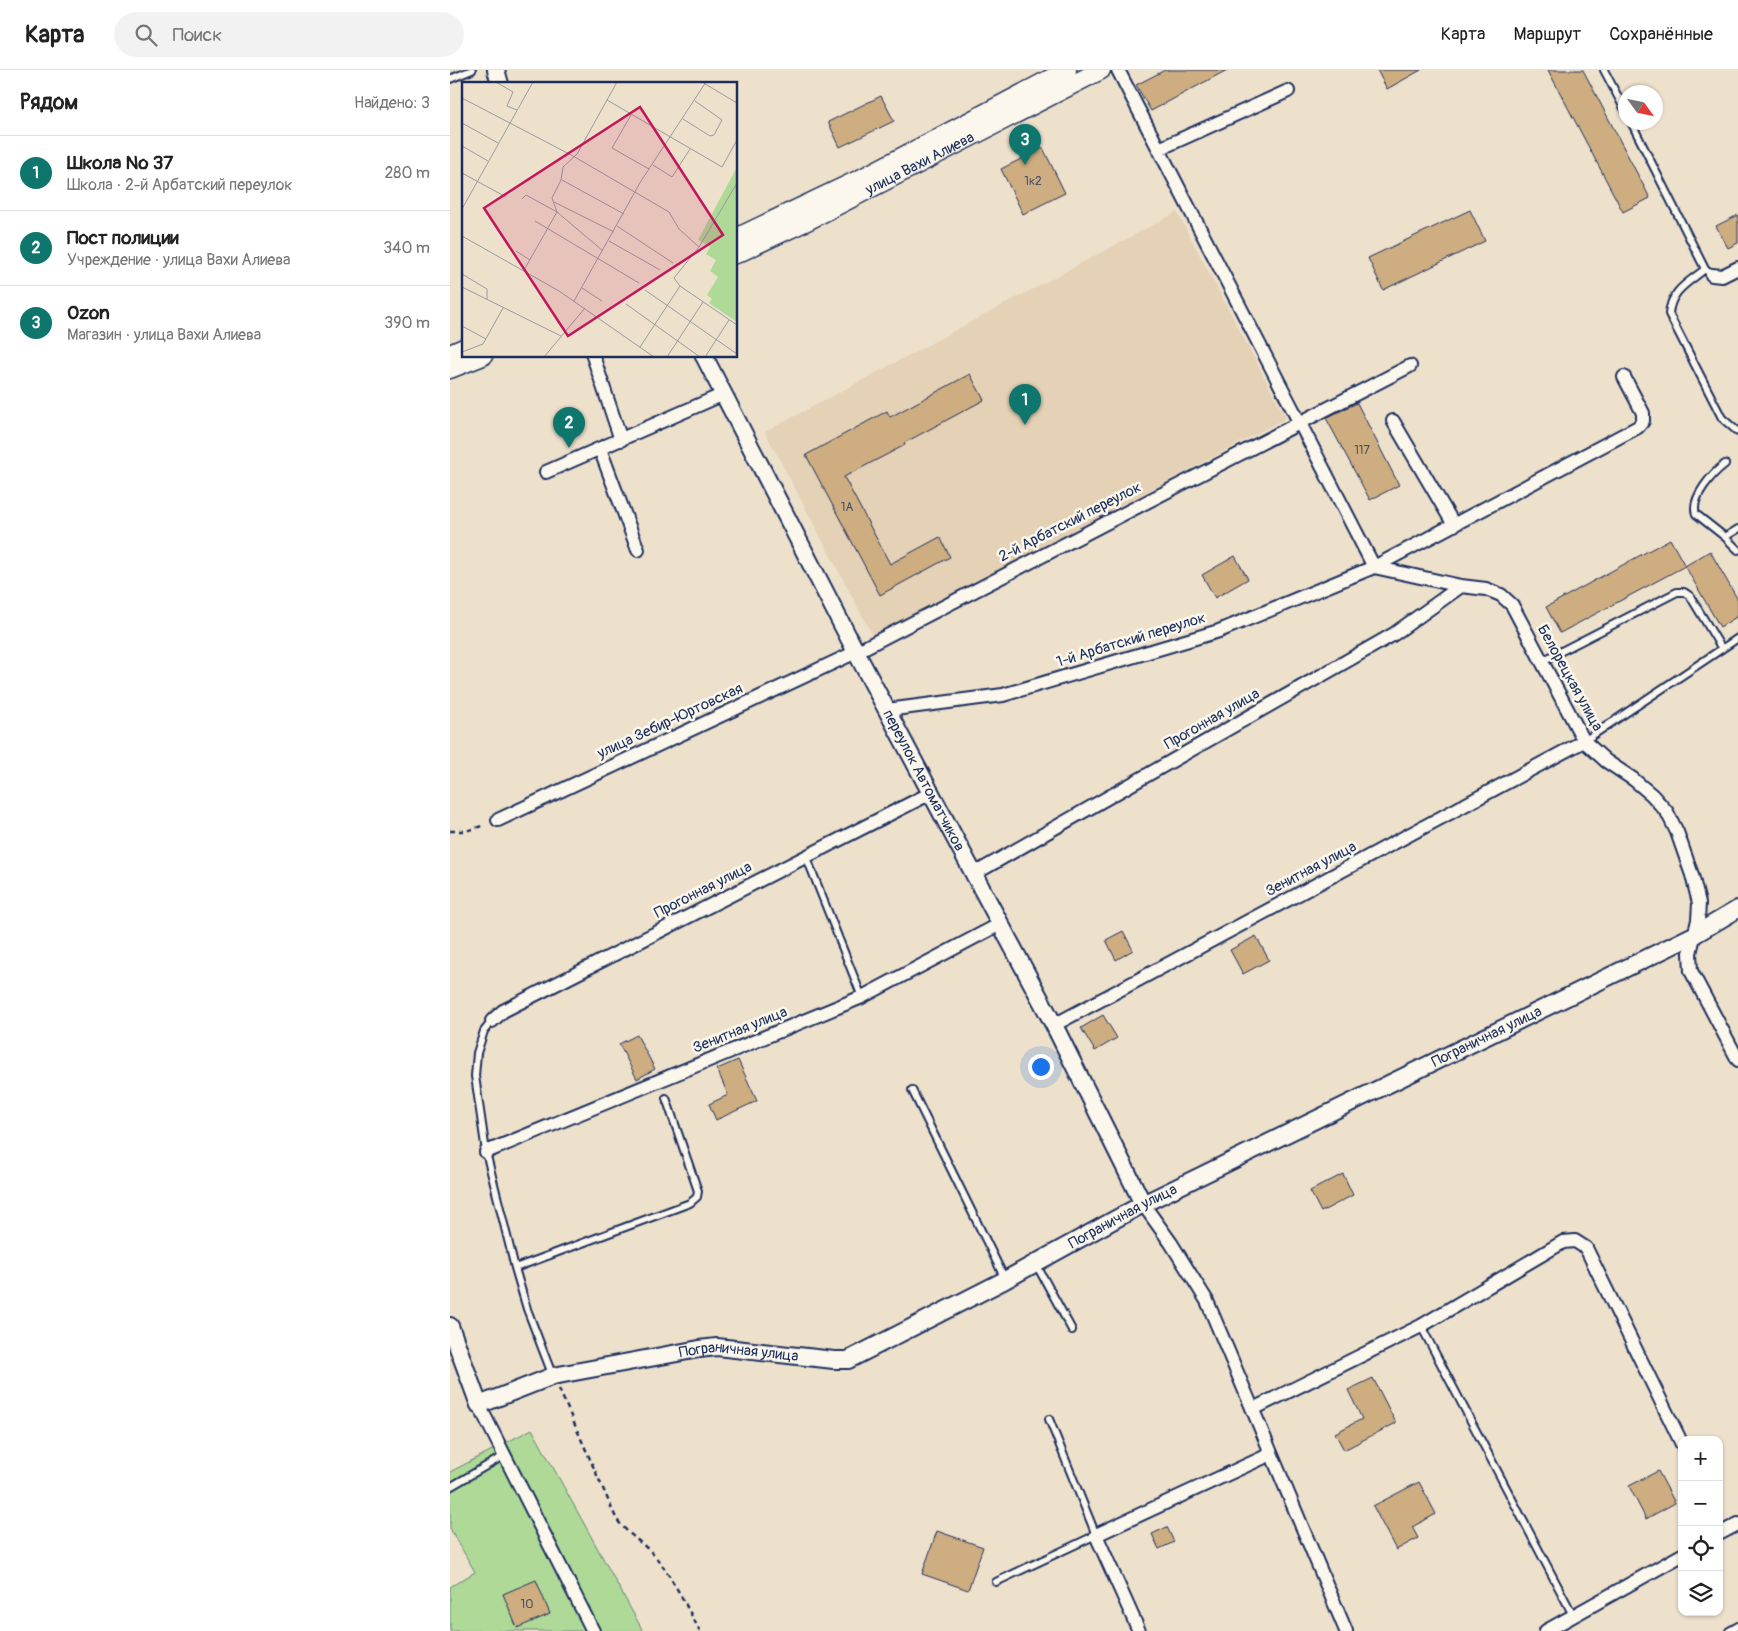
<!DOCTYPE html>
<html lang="ru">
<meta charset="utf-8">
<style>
body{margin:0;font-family:Pangolin,sans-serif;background:#f2f2f2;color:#222}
.controls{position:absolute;right:15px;bottom:15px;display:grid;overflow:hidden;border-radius:10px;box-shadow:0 1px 4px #0004}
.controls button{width:45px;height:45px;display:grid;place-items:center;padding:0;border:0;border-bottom:1px solid #e0e0e0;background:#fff;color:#222;font:25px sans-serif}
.compass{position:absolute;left:1168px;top:15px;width:45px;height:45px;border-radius:50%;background:#fff;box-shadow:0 1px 4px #0004;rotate:123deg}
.you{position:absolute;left:590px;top:996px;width:18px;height:18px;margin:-12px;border:4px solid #fff;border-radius:50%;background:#1a73e8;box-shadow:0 0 0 8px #1a73e833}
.badge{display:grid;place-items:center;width:32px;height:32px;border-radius:50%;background:#0f766e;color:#fff;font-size:16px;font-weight:700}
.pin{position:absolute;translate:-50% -41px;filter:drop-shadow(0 1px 2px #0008)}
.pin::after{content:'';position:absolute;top:26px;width:18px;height:15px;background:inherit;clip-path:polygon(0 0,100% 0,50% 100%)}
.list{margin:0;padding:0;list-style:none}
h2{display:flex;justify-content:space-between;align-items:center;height:65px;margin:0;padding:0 20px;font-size:21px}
h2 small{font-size:16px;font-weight:400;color:#767676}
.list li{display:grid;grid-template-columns:32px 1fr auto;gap:15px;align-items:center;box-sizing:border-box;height:75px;padding:0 20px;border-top:1px solid #e0e0e0}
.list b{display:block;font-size:19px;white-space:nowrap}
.list p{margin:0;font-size:16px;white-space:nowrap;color:#767676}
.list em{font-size:16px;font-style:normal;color:#767676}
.icon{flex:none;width:28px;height:28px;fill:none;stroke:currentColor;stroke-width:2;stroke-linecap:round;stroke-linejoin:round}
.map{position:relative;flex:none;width:1288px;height:1561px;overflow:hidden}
header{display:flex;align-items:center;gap:30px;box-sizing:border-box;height:70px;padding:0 25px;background:#fff;border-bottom:1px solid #e0e0e0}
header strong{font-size:24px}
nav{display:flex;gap:28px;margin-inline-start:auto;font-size:18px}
.search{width:350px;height:45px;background:#f2f2f2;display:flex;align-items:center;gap:12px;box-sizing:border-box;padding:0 18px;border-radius:28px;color:#767676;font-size:19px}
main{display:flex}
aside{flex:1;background:#fff}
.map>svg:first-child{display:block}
</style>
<header>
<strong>Карта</strong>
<div class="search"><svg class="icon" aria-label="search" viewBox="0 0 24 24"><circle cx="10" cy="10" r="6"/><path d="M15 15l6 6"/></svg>Поиск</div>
<nav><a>Карта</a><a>Маршрут</a><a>Сохранённые</a></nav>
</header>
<main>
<aside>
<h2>Рядом<small>Найдено: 3</small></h2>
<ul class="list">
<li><span class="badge">1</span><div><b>Школа № 37</b><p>Школа · 2-й Арбатский переулок</p></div><em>280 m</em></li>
<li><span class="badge">2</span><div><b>Пост полиции</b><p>Учреждение · улица Вахи Алиева</p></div><em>340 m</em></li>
<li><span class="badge">3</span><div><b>Ozon</b><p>Магазин · улица Вахи Алиева</p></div><em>390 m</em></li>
</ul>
</aside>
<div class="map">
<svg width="1288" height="1561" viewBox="0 0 1288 1561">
<rect width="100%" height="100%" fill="#eee1cc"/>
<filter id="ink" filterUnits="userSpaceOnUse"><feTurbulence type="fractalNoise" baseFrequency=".02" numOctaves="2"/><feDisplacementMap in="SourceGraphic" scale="10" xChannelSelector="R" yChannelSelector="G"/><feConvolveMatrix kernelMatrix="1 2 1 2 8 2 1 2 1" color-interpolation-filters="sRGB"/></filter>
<g filter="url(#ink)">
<path fill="#e4d1b6" d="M727,142L836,348L424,568L315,362Z"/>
<path fill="#aed996" stroke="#64847a" d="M82,1359L193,1561H0V1517L25,1502L0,1458V1402Z"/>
<path fill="#cead81" stroke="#1b2f5e" d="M715,0H777L701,41L686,15Z
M927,0H971L937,19Z
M1098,0H1133L1200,128L1173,142Z
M431,26L444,51L390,77L378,52Z
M593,78L615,123L573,144L551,99Z
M1020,140L1035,171L933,220L918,188Z
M1288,145V173L1278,178L1266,156Z
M520,304L534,330L454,373L455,375L394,407L440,494L490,467L500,487L430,525L356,385L437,341L440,347Z
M907,333L949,415L920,430L876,348Z
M1220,469L1235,496L1110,563L1096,537Z
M1260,481L1288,530V546L1270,557L1235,496Z
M785,486L798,509L765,528L752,505Z
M673,861L683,880L666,890L656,870Z
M806,866L819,890L793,904L780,880Z
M653,945L667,968L645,981L631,958Z
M187,965L205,999L187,1009L169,974Z
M288,990L307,1031L266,1050L259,1034L278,1025L267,999Z
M893,1104L903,1125L871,1142L860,1121Z
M923,1308L946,1353L894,1380L885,1363L912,1349L898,1320Z
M1208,1401L1225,1433L1196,1449L1179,1416Z
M969,1412L986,1444L962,1457L968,1468L946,1480L923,1436Z
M717,1457L724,1472L709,1479L702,1464Z
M487,1461L533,1477L518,1520L472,1504Z
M86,1510L100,1544L67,1558L53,1524Z"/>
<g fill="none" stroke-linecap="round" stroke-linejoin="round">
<defs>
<path id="service" d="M1154,0L1176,42
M0,9L22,0
M1181,52L1255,199L1257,201
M1255,199C1238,213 1221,220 1219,244L1272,348L1288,362
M1275,394C1263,403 1240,428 1246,444L1275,467
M1288,459L1275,467L1288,480
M1092,591L1227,522H1234L1240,526L1272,579
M1134,671L1288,568
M356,786L412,927
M42,951L34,961L27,983L25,1006L36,1082L65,1198L77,1239L102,1304
M462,1020L555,1209
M586,1194L622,1260
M65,1198L240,1133L247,1127L248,1121L216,1028
M971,1256L1124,1547
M0,1417L55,1385
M546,1512L646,1465L599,1349
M1279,1561L1288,1556"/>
<path id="minor" d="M668,0L924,497
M709,79L838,21
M1262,205L1272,206L1288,198
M143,286L171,370
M943,351L1004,455
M150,379L188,480
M96,402L274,324
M924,497L1011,516L1036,519L1051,525L1062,535L1134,671L1156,691L1183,709L1202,725L1217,742L1227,762L1242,805L1249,833L1248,850L1240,883L1241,901L1288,990
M437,640L553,625L769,561L924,497L1188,357L1193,351V343L1174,307
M48,750L406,582L960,296
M524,804L944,564L1011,516
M42,951L53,941L481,723
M604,955L1134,671
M36,1082L412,927L550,854
M693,1134L721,1173L757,1231L896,1561
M29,1335L143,1561
M803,1339L971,1256L1113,1172L1125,1171L1136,1178L1232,1374
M1269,1464L1288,1454
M689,1561L646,1465L821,1384
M1096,1561L1232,1485"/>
<g id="tertiary">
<path d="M46,0L50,14"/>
<path id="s1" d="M254,286L406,582L604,955L693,1134"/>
<path id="s2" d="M0,1256L29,1335L103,1306L249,1279L267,1277L384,1290H398L555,1210L693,1134L1244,865L1288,839"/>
</g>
<g id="secondary">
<path d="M286,168L410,109L617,0"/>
<path id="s3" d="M286,184L359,150L651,0"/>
<path d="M0,284L14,278"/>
<path d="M0,299L33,286"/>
</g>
</defs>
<use href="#service" stroke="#1b2f5e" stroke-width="10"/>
<use href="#minor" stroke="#1b2f5e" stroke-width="16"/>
<use href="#tertiary" stroke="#1b2f5e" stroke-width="20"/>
<use href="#secondary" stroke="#1b2f5e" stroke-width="21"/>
<path stroke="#1b2f5e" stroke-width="2.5" stroke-dasharray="5 4" stroke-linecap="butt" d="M0,761H16L35,755
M109,1319L166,1448C177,1465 196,1474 208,1490C224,1510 237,1538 250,1561"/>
<use href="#service" stroke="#fbf7ec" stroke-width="6"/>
<use href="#minor" stroke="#fbf7ec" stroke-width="12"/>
<use href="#tertiary" stroke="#fbf7ec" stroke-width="16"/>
<use href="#secondary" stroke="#fbf7ec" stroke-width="18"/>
</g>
</g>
<g text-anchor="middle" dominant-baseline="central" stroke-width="5" stroke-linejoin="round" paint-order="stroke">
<g font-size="12" fill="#484e67">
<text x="583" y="111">1к2</text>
<text x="912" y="380">117</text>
<text x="397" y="437">1А</text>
<text x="77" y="1534">10</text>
</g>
<g font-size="15" fill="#1b2f5e" stroke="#fbf7ec">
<text stroke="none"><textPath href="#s3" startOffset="205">улица Вахи Алиева</textPath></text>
<text transform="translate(620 452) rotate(-27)">2-й Арбатский переулок</text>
<text transform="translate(681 570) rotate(-17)">1-й Арбатский переулок</text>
<text transform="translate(1120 608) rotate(61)">Белорецкая улица</text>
<text transform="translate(762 649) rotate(-30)">Прогонная улица</text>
<text transform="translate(220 651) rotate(-25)">улица Зебир-Юртовская</text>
<text stroke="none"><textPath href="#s1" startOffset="478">переулок Автоматчиков</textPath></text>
<text transform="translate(861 799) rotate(-28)">Зенитная улица</text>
<text transform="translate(253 820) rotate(-27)">Прогонная улица</text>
<text transform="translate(290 960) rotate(-22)">Зенитная улица</text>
<text stroke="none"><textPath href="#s2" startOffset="1178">Пограничная улица</textPath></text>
<text stroke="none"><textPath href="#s2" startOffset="772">Пограничная улица</textPath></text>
<text stroke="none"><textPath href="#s2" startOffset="352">Пограничная улица</textPath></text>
</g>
</g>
<g transform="translate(12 12)">
<rect width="275" height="275" fill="#eee1cc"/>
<path d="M275,85V240L247,221L250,217L245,213L256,195L248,189L254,178L244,172L248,165L236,158Z" fill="#aed996"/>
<path fill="none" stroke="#9a9aa0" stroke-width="1" d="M34,0L51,10L45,24L55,28M240,0L275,21M0,16L111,74L207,130L217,147L237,165M145,18L260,85L275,58M169,33L150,66L187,87M221,37L248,54L252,53L260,38L233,19M0,41L36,61M0,64L26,79M191,83L210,95L228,67M0,91L44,115M100,98L162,132M275,101L237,165L212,196L218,204L275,243M60,117L64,113L95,130L141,169M92,120L152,150M0,127L71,0M95,130L90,116L99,98L101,85L115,72L155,0M73,139L177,201M155,144L211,181M0,154L97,209L192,275M147,159L198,188M54,169L68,178M62,188L95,130M0,192L25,207V217M0,205L99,254M120,206L140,219M183,208L275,272M112,219L179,99L244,0M164,222L238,275M0,244L24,257M178,265L218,204M0,270L21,262L41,226M82,275L123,226M205,275L241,220M243,275L267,238"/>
<path fill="#c2185b" fill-opacity="0.15" stroke="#c2185b" stroke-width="2.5" d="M178,25L261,153L106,254L22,126Z"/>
<rect width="275" height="275" fill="none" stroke="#1b2f5e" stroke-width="2.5"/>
</g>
</svg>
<div class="controls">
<button>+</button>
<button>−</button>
<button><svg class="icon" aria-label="locate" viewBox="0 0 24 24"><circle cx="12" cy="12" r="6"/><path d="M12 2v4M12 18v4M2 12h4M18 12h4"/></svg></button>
<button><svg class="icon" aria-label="layers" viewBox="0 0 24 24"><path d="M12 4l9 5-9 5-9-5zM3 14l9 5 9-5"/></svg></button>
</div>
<svg class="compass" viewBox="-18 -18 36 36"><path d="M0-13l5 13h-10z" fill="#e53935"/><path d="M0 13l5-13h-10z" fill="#767676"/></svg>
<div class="you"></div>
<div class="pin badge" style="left:575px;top:355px">1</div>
<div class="pin badge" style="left:119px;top:378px">2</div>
<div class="pin badge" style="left:575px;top:95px">3</div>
</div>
</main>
